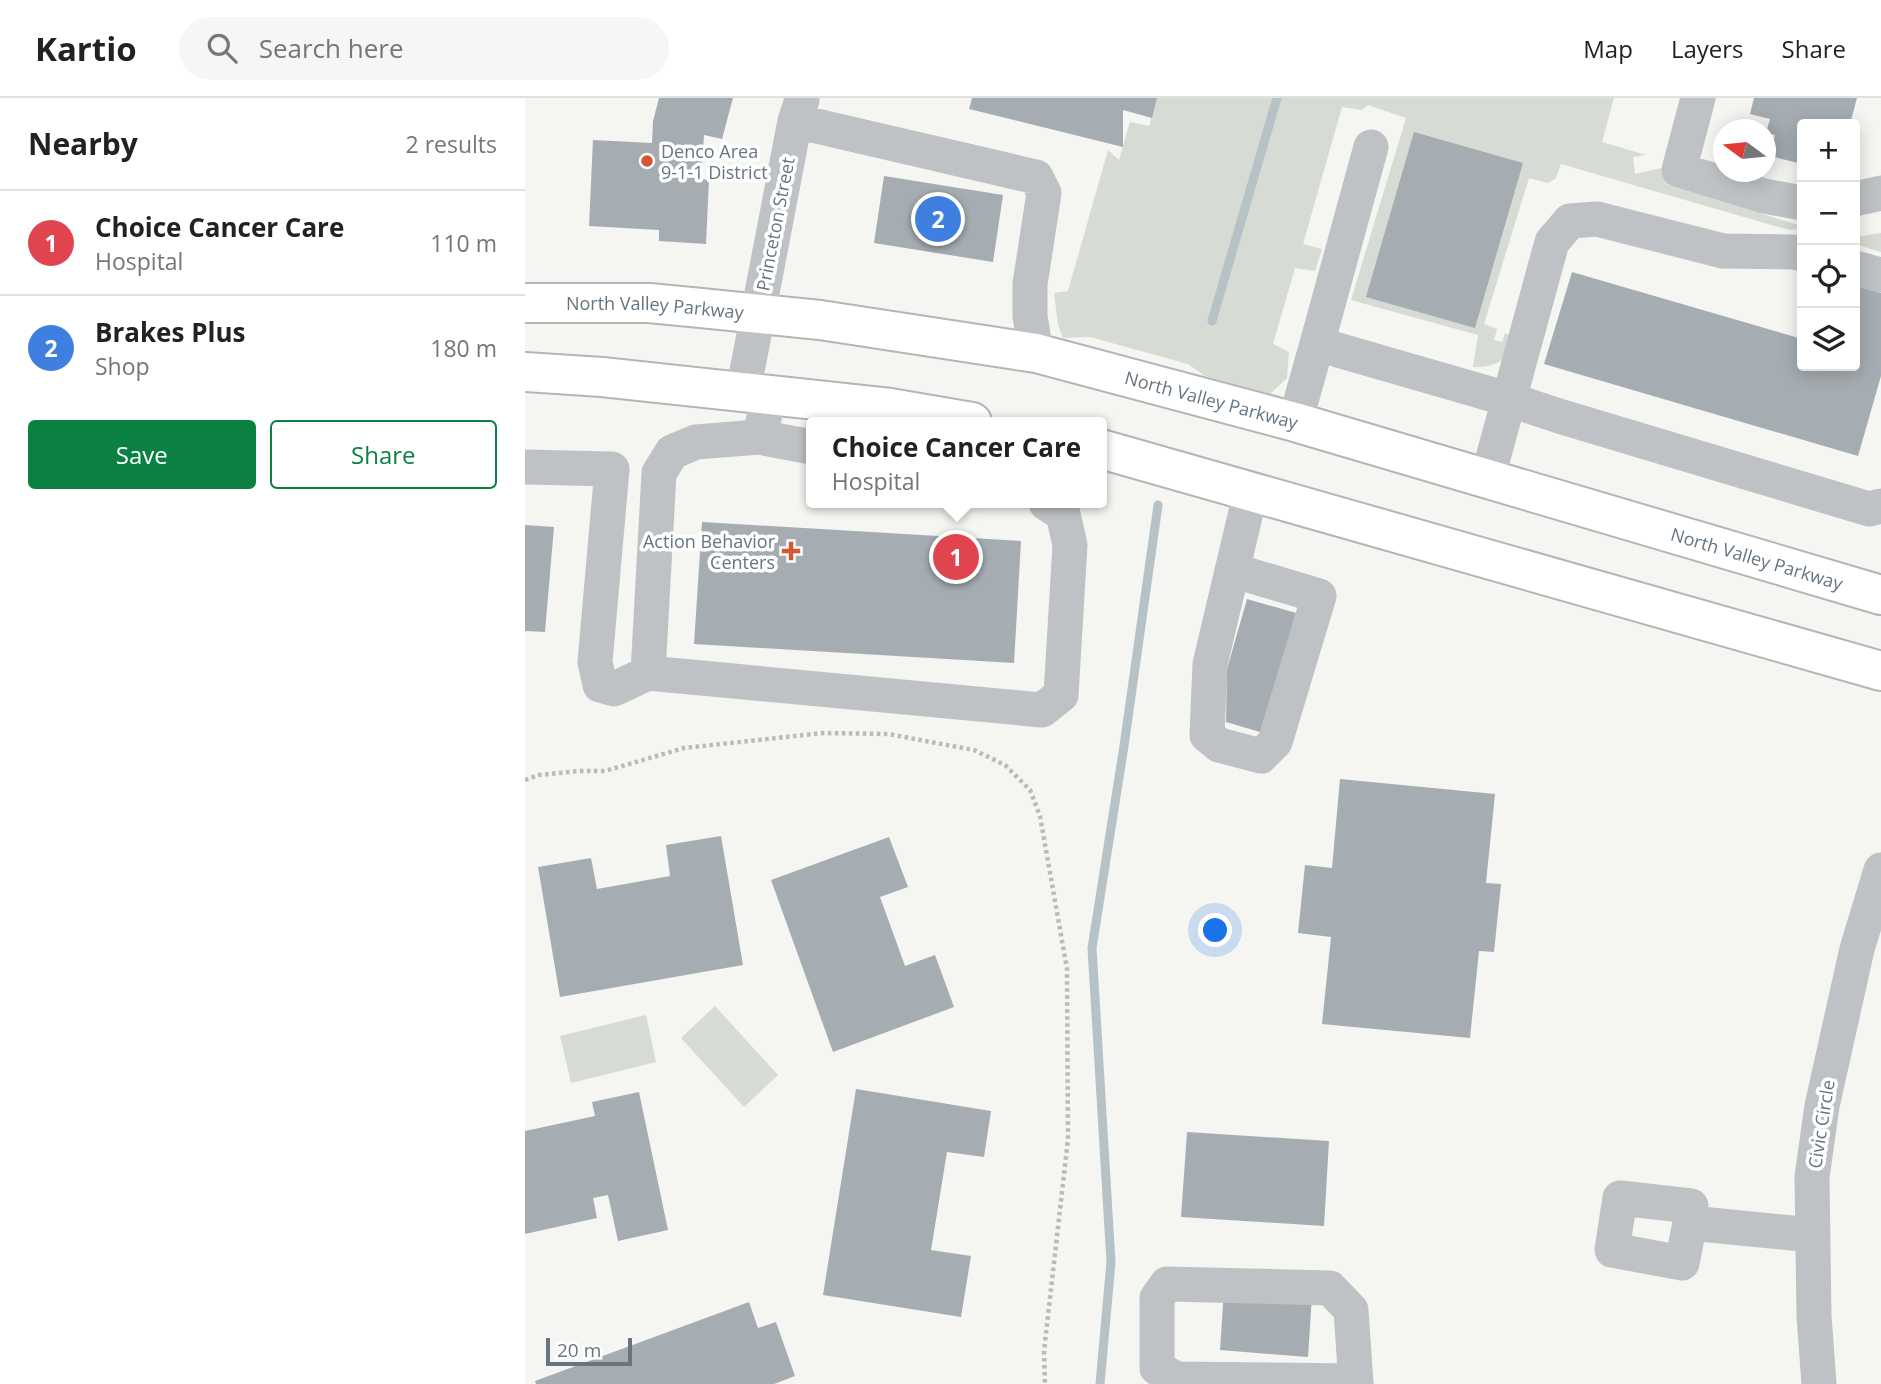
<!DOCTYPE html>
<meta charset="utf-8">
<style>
body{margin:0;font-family:"Open Sans",sans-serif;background:#f6f6f6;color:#222}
.controls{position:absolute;right:21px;top:21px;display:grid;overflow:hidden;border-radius:7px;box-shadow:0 4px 18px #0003}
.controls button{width:63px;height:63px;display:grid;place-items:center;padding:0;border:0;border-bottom:2px solid #e0e0e0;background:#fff;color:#222;font:35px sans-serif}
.compass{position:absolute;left:1188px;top:21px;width:63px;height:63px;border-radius:50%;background:#fff;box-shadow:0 4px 18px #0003;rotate:285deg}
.scale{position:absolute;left:21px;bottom:18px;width:86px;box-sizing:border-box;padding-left:7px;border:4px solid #667580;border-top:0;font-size:19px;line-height:24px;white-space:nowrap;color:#667580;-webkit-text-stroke:5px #fff;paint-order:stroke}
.you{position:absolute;left:691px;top:833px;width:24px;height:24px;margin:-18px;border:5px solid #fff;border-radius:50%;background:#1a73e8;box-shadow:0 0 0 10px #1a73e833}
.badge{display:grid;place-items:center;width:46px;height:46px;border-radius:50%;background:#0b8043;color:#fff;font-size:23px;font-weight:700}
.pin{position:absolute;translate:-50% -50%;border:4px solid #fff;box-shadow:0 2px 7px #0006}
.popup{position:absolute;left:281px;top:319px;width:301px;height:91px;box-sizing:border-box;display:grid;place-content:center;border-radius:7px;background:#fff;filter:drop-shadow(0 2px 5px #0005);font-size:23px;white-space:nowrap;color:#767676}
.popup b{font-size:26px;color:#222}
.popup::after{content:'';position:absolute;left:50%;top:100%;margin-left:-14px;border:14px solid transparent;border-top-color:#fff}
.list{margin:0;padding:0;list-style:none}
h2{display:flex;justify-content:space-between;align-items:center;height:91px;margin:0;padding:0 28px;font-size:30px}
h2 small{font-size:23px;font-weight:400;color:#767676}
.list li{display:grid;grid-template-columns:46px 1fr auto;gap:21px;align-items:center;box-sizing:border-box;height:105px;padding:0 28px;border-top:2px solid #e0e0e0}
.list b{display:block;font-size:26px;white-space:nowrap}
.list p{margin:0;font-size:23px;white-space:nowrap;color:#767676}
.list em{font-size:23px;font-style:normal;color:#767676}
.actions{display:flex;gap:14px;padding:21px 28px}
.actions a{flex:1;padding:16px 0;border:2px solid #0b8043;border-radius:7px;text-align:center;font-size:24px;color:#0b8043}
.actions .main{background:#0b8043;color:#fff}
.icon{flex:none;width:38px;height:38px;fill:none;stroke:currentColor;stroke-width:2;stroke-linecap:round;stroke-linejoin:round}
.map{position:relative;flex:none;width:1356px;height:1286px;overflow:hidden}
header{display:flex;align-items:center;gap:42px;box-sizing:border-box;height:98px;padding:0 35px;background:#fff;border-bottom:2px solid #e0e0e0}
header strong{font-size:33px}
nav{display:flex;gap:38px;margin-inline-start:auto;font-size:24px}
.search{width:490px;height:63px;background:#f6f6f6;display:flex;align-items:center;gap:18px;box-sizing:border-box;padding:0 24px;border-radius:38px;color:#767676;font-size:26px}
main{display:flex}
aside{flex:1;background:#fff}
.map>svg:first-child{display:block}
</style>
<header>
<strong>Kartio</strong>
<div class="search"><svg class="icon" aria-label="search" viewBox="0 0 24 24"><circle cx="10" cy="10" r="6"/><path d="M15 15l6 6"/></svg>Search here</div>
<nav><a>Map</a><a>Layers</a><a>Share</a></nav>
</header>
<main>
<aside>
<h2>Nearby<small>2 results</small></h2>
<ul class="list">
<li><span class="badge" style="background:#e0444e">1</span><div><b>Choice Cancer Care</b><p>Hospital</p></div><em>110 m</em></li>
<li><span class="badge" style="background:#3f7fe0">2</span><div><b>Brakes Plus</b><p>Shop</p></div><em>180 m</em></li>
</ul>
<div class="actions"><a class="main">Save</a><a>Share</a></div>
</aside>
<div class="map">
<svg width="1356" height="1286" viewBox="0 0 1356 1286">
<rect width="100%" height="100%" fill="#f5f5f2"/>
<path fill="#d6dbd3" d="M632,0H1089L1077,44L1121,57L1108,59L1110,76L1150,67L1143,87L1277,128V131L1264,132L1036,66L1030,81L1023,85L1004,80L959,226L972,231L969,242L977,244L980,235L985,238C985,263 971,269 948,269L953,237L826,202L881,20L843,7L837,12L817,9L778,146L797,151L790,173L770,170L748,246L764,254L762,280L744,297L680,278L663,266L565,239L538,240L533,226L529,195L543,193L583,52L594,62L605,24L624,28Z
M1356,135V154L1330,146V139Z
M190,908L253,977L219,1009L156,940Z
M121,917L131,964L46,985L35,938Z"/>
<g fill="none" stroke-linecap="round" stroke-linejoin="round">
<path stroke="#b7c2c6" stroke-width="9" d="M687,223L752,0
M575,1286L586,1164L567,850L599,648L633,407"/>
</g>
<path fill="#a6adb2" d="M134,0H208L197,41L179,37L176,81L184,82L181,146L134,143V132L64,128L68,42L127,45L128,23Z
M447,0H632L627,20L598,12V49L444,11Z
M1229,0H1332L1325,26H1277V66L1245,58L1250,37L1241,35L1245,21L1225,16Z
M889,34L998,65L950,230L841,199Z
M359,78L478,97L468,164L349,145Z
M1047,174L1277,241V268H1330V188L1356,195V278L1333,358L1019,266Z
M177,424L496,443L489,565L169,546Z
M0,427L29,429L20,534L0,533Z
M722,501L778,517L745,637L701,624L702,571Z
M815,681L970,696L961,785L976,786L969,854L954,853L945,940L797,926L806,839L773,835L780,767L807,770Z
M196,738L218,867L35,899L13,769L66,760L72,791L145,778L141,747Z
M364,739L383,789L355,799L380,868L410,857L429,909L308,954L246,782Z
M331,991L466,1013L459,1059L422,1054L406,1152L446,1158L436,1219L298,1197Z
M114,994L143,1132L93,1143L83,1097L68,1100L72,1120L0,1136V1033L70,1018L67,1004Z
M662,1034L804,1043L799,1128L656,1119Z
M699,1192L787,1198L783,1259L695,1252Z
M224,1204L233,1230L251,1224L270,1278L249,1286H11L10,1283Z"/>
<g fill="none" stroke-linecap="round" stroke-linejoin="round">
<defs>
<g id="major">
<path id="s1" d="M0,205H124L176,210L295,222L511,255L770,324L1356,497"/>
<path d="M0,274L77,279L245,297L365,310L447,324"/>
<path d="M576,351L1356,573"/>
</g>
</defs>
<use href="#major" stroke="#b2b6b9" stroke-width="42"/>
<path stroke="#b8bbbd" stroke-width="4.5" stroke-dasharray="3.5 3.5" stroke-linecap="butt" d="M0,682L14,677L54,673H80L159,650L298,635L363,636L449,652L480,667L505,692L515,718L542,871L543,1041L519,1253L520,1286"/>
<path stroke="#bec2c5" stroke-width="35" d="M1173,0L1154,72L1239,98L1277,105
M270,23L511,79L519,95L505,186V218L511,255
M1330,101L1356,95
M1330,170L1356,177
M792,246L846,49
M218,294L270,23L277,2
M245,297L234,339L171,344L147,354L134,375L123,575L517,612L536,597L545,447L538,416L521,405
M770,324L792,246L986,302L1034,318L1344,411L1356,408
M234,339L286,349
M0,369L87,371L70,564L75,587L89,591L123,575
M962,382L1027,144L1045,123L1072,121L1198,153L1268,154L1277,156
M707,472L794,498L750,644L736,658L694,647L682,637L685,566L726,393
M1165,1125L1157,1165L1087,1152L1095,1100L1166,1108L1165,1125L1287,1137
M831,1283L651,1281L632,1270V1200L642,1186L805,1190L826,1212L831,1286
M1294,1286L1289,1218L1287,1079L1297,1008L1332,851L1356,772"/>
<use href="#major" stroke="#fff" stroke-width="38"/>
</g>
<g fill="#d55632" stroke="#fff" stroke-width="2.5">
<circle cx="122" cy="63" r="7"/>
<path d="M262.5 442.5h7v7h7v7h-7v7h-7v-7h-7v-7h7z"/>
</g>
<g text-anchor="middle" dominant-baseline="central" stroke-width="7" stroke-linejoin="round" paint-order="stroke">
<g font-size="18" fill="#667580" stroke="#fff" text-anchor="start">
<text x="136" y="53">Denco Area<tspan x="136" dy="21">9-1-1 District</tspan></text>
<text x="250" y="443" text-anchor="end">Action Behavior<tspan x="250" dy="21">Centers</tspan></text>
</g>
<g font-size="18" fill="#667580" stroke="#fff">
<text transform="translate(250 126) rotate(-79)">Princeton Street</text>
<text stroke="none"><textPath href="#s1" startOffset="130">North Valley Parkway</textPath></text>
<text stroke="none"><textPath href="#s1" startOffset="696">North Valley Parkway</textPath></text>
<text stroke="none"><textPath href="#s1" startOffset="1264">North Valley Parkway</textPath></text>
<text transform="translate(1296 1026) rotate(-81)">Civic Circle</text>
</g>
</g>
</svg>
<div class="controls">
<button>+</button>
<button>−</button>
<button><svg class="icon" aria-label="locate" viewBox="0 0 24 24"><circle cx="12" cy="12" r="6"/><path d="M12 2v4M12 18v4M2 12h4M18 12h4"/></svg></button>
<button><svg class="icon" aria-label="layers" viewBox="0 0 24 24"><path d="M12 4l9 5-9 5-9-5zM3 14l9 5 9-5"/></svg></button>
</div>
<svg class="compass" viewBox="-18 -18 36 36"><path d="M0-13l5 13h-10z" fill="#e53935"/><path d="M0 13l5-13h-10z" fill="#767676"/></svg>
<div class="scale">20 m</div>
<div class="you"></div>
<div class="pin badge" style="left:431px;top:459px;background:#e0444e">1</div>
<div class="popup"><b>Choice Cancer Care</b>Hospital</div>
<div class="pin badge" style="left:413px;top:121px;background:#3f7fe0">2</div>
</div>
</main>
